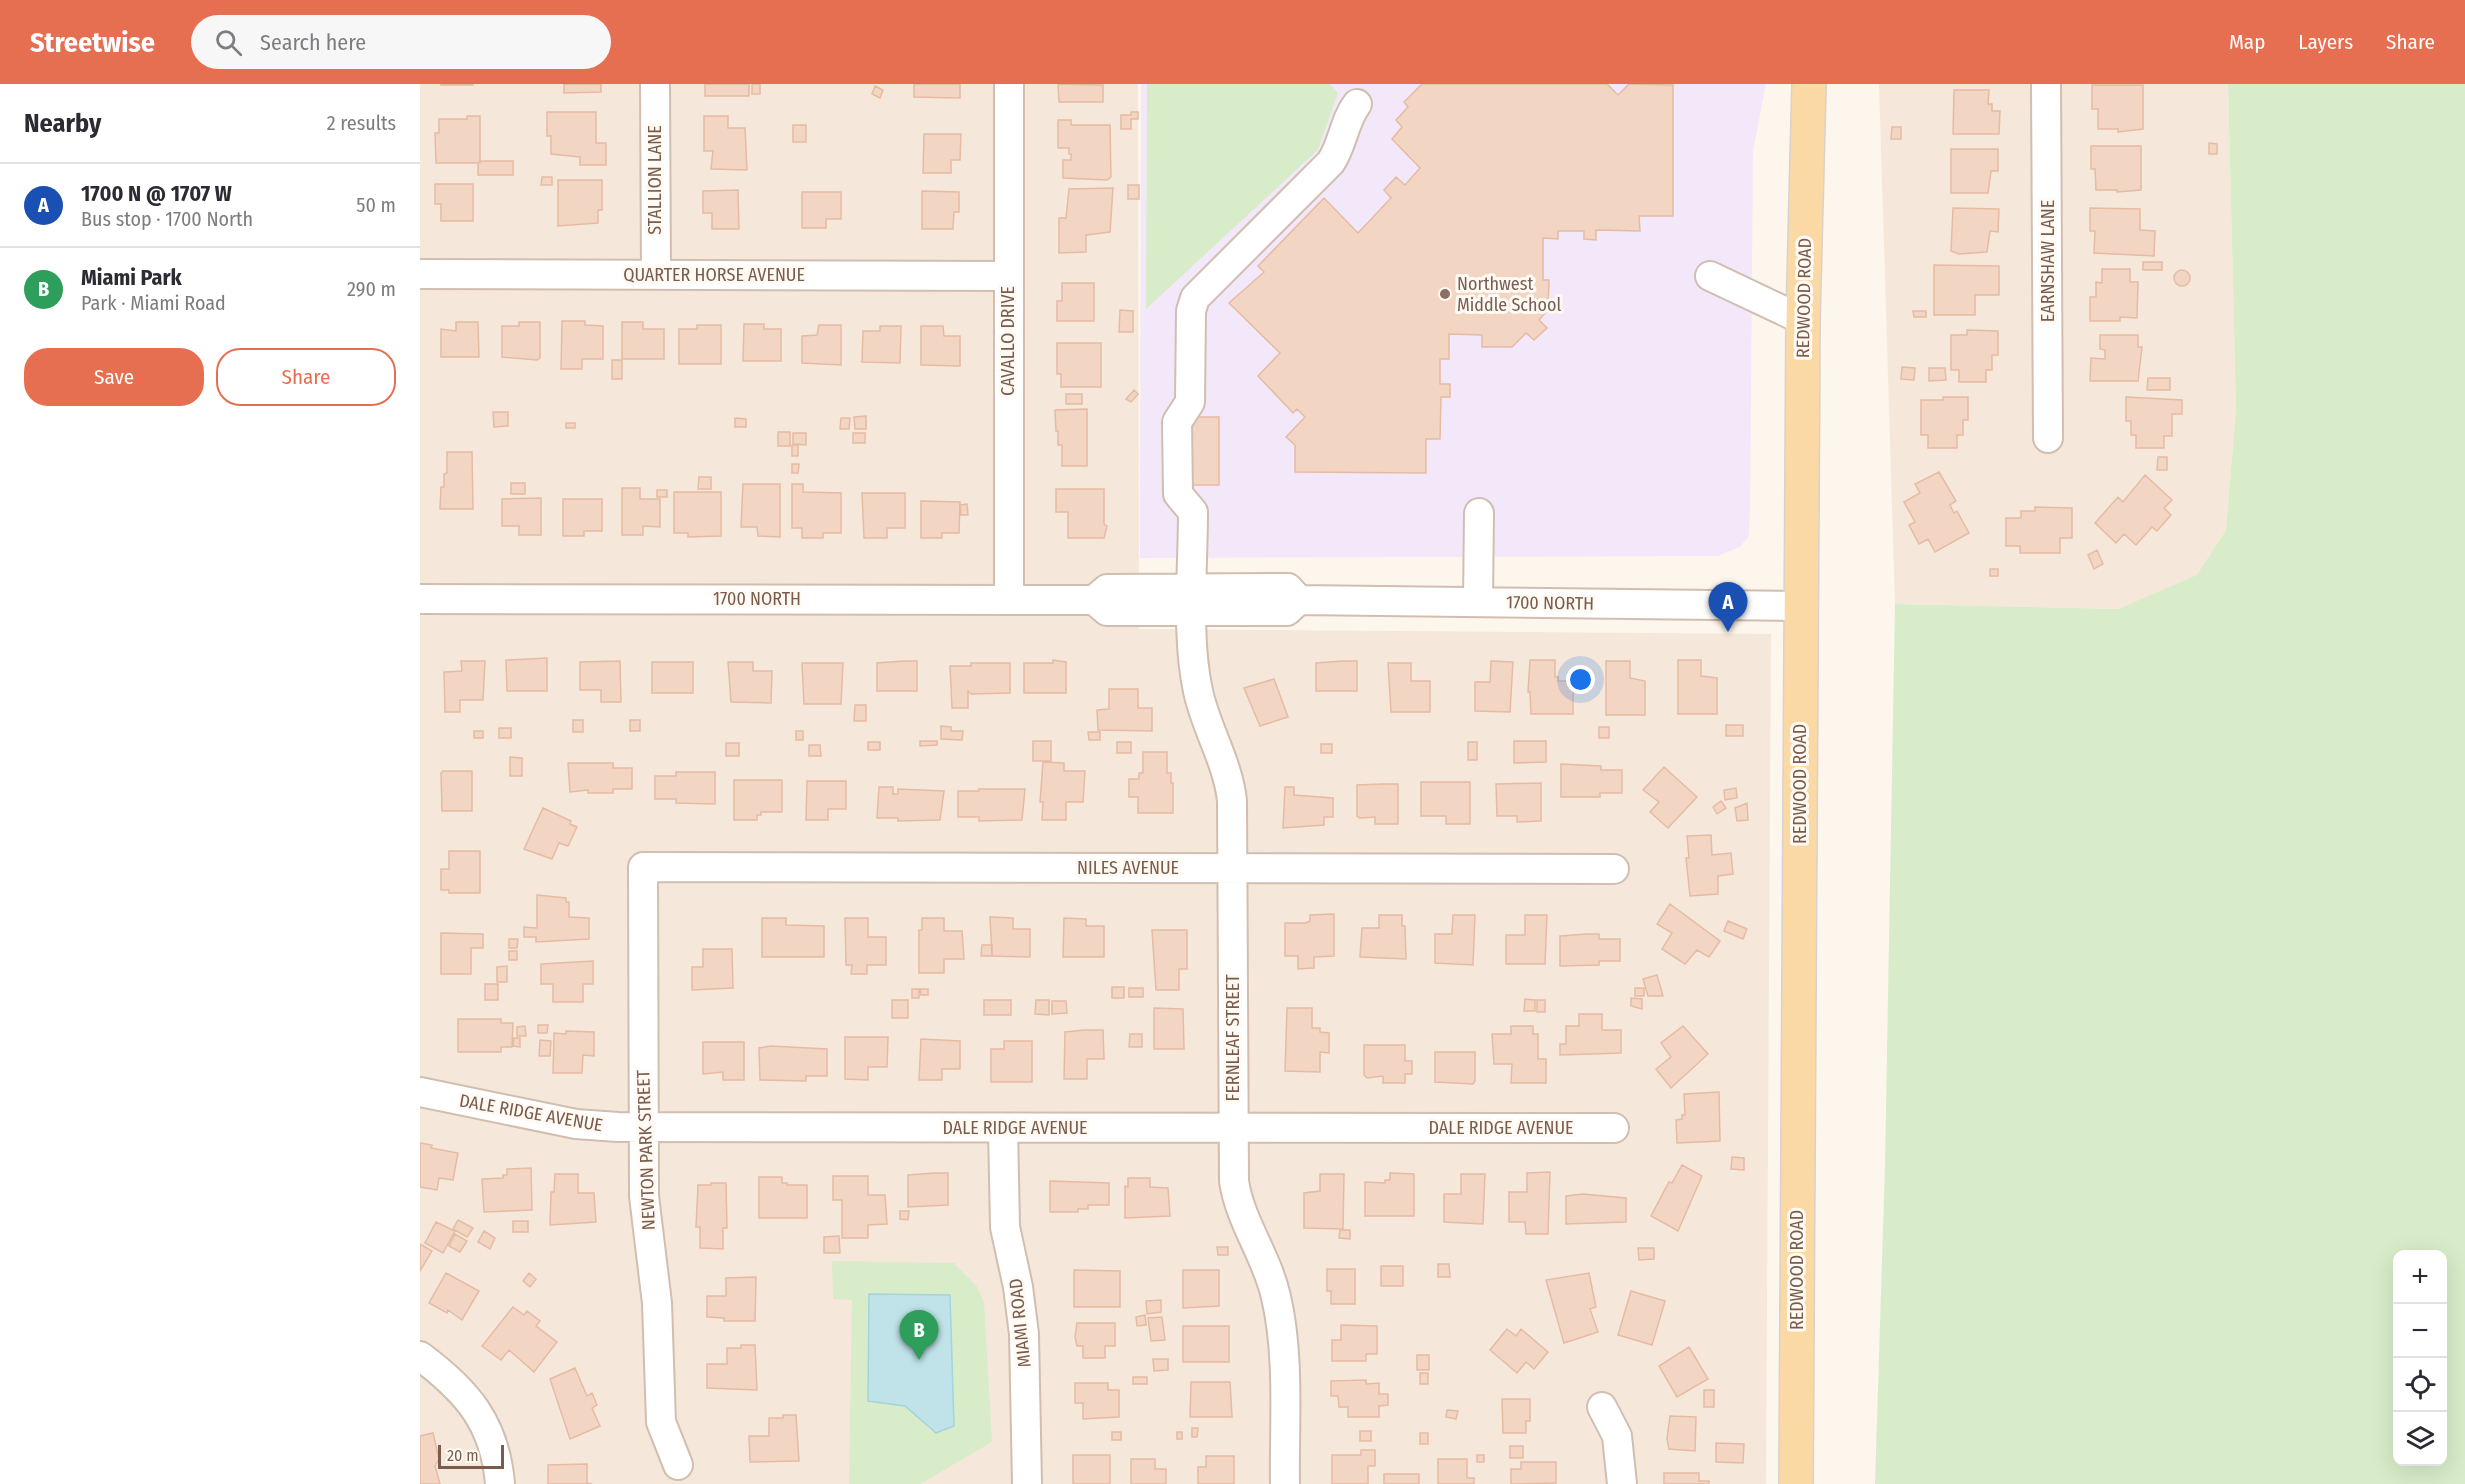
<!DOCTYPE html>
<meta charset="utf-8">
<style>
body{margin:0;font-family:"Fira Sans Condensed",sans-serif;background:#f7f7f7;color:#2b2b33}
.controls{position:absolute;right:18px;bottom:18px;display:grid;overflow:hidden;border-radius:12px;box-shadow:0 6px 24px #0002}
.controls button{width:54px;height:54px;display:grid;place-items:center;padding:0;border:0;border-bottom:2px solid #e1e1e2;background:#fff;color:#2b2b33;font:30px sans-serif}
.scale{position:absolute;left:18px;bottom:15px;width:66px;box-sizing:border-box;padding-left:6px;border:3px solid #7a5c4d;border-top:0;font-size:16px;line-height:21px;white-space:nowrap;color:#7a5c4d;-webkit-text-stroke:4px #fffaf3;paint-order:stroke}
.you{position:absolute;left:1161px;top:596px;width:21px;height:21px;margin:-15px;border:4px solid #fff;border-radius:50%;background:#1a73e8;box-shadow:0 0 0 9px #1a73e833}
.badge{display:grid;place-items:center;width:39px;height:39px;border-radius:50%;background:#e76f51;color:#fff;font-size:20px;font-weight:700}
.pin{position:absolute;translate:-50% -50px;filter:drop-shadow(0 2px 3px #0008)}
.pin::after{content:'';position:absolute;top:32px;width:21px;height:18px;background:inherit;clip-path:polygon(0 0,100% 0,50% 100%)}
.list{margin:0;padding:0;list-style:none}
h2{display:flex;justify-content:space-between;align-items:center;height:78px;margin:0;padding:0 24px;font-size:26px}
h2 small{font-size:20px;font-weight:400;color:#7c7c81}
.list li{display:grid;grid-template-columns:39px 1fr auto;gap:18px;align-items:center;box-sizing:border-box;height:84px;padding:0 24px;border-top:2px solid #e1e1e2}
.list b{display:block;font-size:22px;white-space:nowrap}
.list p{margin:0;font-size:20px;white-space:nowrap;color:#7c7c81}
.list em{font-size:20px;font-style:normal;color:#7c7c81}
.actions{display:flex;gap:12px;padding:18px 24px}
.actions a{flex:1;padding:14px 0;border:2px solid #e76f51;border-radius:24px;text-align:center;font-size:21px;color:#e76f51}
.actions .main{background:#e76f51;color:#fff}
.icon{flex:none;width:33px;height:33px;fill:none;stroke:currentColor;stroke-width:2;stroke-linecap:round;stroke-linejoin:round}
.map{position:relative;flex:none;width:2045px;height:1400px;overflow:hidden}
header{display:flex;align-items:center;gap:36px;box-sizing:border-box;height:84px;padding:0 30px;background:#e76f51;color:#fff}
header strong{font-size:28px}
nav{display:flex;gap:33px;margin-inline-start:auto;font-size:21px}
.search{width:420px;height:54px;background:#f7f7f7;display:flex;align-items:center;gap:15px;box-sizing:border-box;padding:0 21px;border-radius:33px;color:#7c7c81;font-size:22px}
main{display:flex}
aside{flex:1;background:#fff}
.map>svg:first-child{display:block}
</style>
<header>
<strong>Streetwise</strong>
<div class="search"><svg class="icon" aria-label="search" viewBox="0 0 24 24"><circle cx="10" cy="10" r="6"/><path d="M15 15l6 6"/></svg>Search here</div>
<nav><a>Map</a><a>Layers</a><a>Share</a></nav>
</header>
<main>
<aside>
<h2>Nearby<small>2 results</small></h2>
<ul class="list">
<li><span class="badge" style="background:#1a4fb4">A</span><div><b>1700 N @ 1707 W</b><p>Bus stop · 1700 North</p></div><em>50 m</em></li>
<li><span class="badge" style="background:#2e9e5b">B</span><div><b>Miami Park</b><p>Park · Miami Road</p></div><em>290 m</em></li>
</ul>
<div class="actions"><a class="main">Save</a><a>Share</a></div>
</aside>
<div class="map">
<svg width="2045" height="1400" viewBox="0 0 2045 1400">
<rect width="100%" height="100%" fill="#fdf6ec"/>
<path fill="#f5e8da" d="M0,0H718L719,545L1351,550L1346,1400H0Z
M1459,0H1808L1816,324L1806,446L1777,492L1698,525L1475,520Z"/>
<path fill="#f3e8fa" d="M721,0H1346L1333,67L1330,424L1329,452L1320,463L1298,472L720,474Z"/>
<path fill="#d8ecc9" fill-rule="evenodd" d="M727,0H910L918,9L898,66L726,225Z
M1808,0H2045V1400H1455L1465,1081L1475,520L1698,525L1777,491L1806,446L1816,324ZM1978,1170H2022V1378H1978Z
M412,1177L534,1179L556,1201L564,1218L572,1358L500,1400H429L432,1216L413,1215Z"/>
<path fill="#bfe3e8" stroke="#a5d3da" stroke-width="1.5" d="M449,1210L530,1211L534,1342L516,1349L485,1322L448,1317Z"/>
<path fill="#f3d5c3" stroke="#e6bba3" stroke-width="1.5" d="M21,0H53V1H21Z
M144,0H181V8L144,9Z
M285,0H329V12H285Z
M332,0H340V10H332Z
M494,0H540V14L494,13Z
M638,0L683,1V18H639Z
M1002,0H1187L1198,11L1209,0L1253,1V132H1219L1220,147L1176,146V156L1164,155V147H1138V155L1123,154V196H1129L1128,226L1119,236L1127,244L1114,256L1106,249L1092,263H1062V251L1029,250V275H1020V300H1030V313H1021L1020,355H1006V389L875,388V361L866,353L885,333L877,325L873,329L838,292L860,269L809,219L844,188L838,182L904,114L938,149L971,114L964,106L976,93L985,101L1000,84L972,55L982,43L976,36L988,23L984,18Z
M1672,1H1723V45L1698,48V45H1678V25H1672Z
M455,2L463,6L460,14L452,10Z
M1534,6H1569L1568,20H1572V27H1580L1579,50H1533Z
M127,28H176V59H186V81H160V73L131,70V52H127Z
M711,28H718V35H711V45H701V31H711Z
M47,32H60V79H16L15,49H19V35H47Z
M284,32H308V44H325L327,86L291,85L293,67H284Z
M638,36H651V41H690L691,93L687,96L643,94V76H651V70H649V64H638Z
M373,41H386V58H373Z
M1472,43H1481V55H1471Z
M504,50H541L540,76H531V89H503Z
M1789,59L1797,60V70H1789Z
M1671,62H1721V106L1697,108V106H1676L1675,85H1671Z
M1531,65H1578V87H1571L1568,109H1531Z
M60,77H93V91H58V79Z
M122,93H132V101H121Z
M138,96H182V126H178V139L138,142Z
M15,100H53V137H21V120H15Z
M708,101H719V115H708Z
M693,104L690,148L666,151V168L639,169V134H646L649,105Z
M318,106L319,145H292V129H283V107Z
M502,107L539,108V128H534L533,145H502Z
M382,108H421V135H406V144H382Z
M1533,124L1579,125L1578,148L1570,147L1567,168L1539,170L1531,167Z
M1670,124L1720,125V146L1735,147L1734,172L1674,169L1675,147H1670Z
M1723,178H1742V186H1723Z
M1514,181L1579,182V211H1555V231H1514Z
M1682,185H1710V198H1718L1717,234L1700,233V237H1670V213H1676V198L1682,199Z
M1754 194a8 8 0 1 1 16 0a8 8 0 1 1-16 0Z
M642,199H674V237H637V217H642Z
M700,226L713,227V248H699Z
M1493,227H1506V233H1494Z
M142,237H165V241L183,242V275H162V285H141Z
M36,238H58L59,273H21V245L36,247Z
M99,238H120V274L117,276L82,273V242H99Z
M202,238H223V245H244V275H202Z
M324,240H344V245H361V277H323Z
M277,241H301V280H259V245H277Z
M399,241H421V281L382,279V252L397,251Z
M460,242H481L480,279L442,278L443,247H460Z
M501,242H523L524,252H540V282L501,281Z
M1547,246L1578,247V271H1572V286H1566V298H1539V286H1531V251H1547Z
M1680,251H1718V263H1722L1718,297H1670L1671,274L1685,275V266L1680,265Z
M637,259H681V303H641V290H637Z
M192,276H202V295H192Z
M1482,283L1495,284L1494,296L1481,295Z
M1509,284H1525L1526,296L1509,297Z
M1728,294H1750V306H1727Z
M714,306L718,310L711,318L706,315Z
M646,310H662V320H646Z
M1523,313H1548V336H1543V351H1537V364H1508V351H1501V316H1523Z
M1706,313L1762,316V330H1752V352H1744V364H1716V351H1711V337H1706Z
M667,325V382H642V361H638V347H636L635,326Z
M73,328H88V342L74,343Z
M446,332V345H435L434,333Z
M771,333H799V401H771Z
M315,334L326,335V343H315Z
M421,334H430L429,345H420Z
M146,339H155V344H146Z
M358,348H370V362H358Z
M373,349H386V361L373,360Z
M433,349H445V359H433Z
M372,361H378V372H372Z
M27,368H52L53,425H20L21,403H24V390L27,389Z
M1738,373H1747V386H1737Z
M372,380H379L378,389H372Z
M1519,388L1536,417L1530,421L1534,429L1537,427L1549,449L1515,468L1508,455L1499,460L1489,441L1495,438L1484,418L1500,409L1495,400Z
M1725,391L1752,416L1744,424L1751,431L1737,447L1732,443L1716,461L1704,450L1696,459L1675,439L1698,413L1703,418Z
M279,393H291V405H278Z
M91,399H105V410H91Z
M323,400H360V453L338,452L337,443H321Z
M372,400H383V408L421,409V449H403V454H382V444H372Z
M202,404H220V415H240V443L223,442V451H202Z
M636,405H684V440L687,442L684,454H648V428H636Z
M237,406H247V413H237Z
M254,408H301V452L268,453V449H254Z
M442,409H485V444H467V454H444Z
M121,414V451H99V442H82V415Z
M143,415H182V447H164V452H143Z
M501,417L540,418L539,449H522V454H501Z
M547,420L548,431H541L540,421Z
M1615,423L1652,424V454H1640V469H1600V462H1586V434H1601V427H1615Z
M1677,466L1683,480L1674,485L1668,471Z
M1570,485H1578V492H1570Z
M127,574V607H87L86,576Z
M633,576L646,578V609H604V579H633Z
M1110,576H1135V593H1138V597H1153V630H1111L1110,608H1108Z
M1258,576H1281V592L1297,594V630H1258Z
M41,577H65L63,616H40V628H25L24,588L42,587Z
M200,577L201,618H181V606H160V578Z
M484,577H497V607H457V579Z
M923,577H937V607H896V579Z
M1071,577L1093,578L1090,628L1055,627V598H1070Z
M1186,577H1210V594L1225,597V631H1186Z
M232,578H273V609H232Z
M308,578H333V587H352L351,619L311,618Z
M382,579H423L421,620H384Z
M551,579H590V609L551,610L548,607V624H532L530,582H551Z
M968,579H991V597H1010V628H971Z
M854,595L868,633L840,642L824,604Z
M689,605H718V624H732V647L678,646L677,626L689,625Z
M435,621H446V637H434Z
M153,636H163V648H153Z
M210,636H220V647H210Z
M1306,641H1323V652H1306Z
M521,642L531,643V647H543L542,656L521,655Z
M1179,643H1189V654H1179Z
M79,644H91V654H79Z
M54,647H63V654H54Z
M376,647H383V656H376Z
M668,648H680V656H669Z
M500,657H517V661L500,662Z
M613,657H631V677H613Z
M1094,657H1126V678L1094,679Z
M448,658H460V666H448Z
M697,658H711V669H697Z
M1048,658H1057V676H1048Z
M306,659H319V672H306Z
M901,660H912V669H901Z
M389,661H400L401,672H389Z
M723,668H747V689H751V699H753V729H718V713H709V695H719V689H723Z
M90,673L102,674V692H90Z
M623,678L644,679V687H665L663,718H646V736H622L623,718H620Z
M148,679H193V684H212V705H193V709H168V706L150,708Z
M1141,680L1181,682V686H1202V709H1180V713H1141Z
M1244,683L1277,713L1248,744L1230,728L1239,718L1223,706Z
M23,687H52V727H22L21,689Z
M256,688H295V720L256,719V715H235V692H256Z
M314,696H362V728H341V731H337V736H314Z
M387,697H426V725H408V736H386Z
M1001,698H1050V740H1026V732H1001Z
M1121,699V737L1097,738V732H1077L1076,700Z
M963,700H978V740H955V733L940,734L937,732V701Z
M459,703H473V710H478V705L524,707L520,736L478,737V734H457Z
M865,703H874V711L913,714V733H904V741L863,744Z
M1316,704L1317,714L1305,716L1304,706Z
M559,705H605L602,736L559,737V733H538V707H559Z
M1301,717L1306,724L1297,730L1293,723Z
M1327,719L1328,736L1317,737L1315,724Z
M123,724L151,737L150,740L157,743L148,762L139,759L132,775L104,765Z
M1291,751L1292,771L1311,769L1313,790L1298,792V810L1270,812L1266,774H1269L1267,752Z
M29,767H60V809H29V806H21V785H29Z
M117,811L146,814V818H149V833L169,834V855L116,858V853H104V843L117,844Z
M1250,820L1300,857L1289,873L1277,866L1265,880L1242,865L1252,849L1237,840Z
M914,830V872L894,873V884L878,885V872H865V839H886L890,837V831Z
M959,831H982V842H985L986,875L940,873L942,844H959Z
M1033,831H1055L1053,881L1015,879V850H1032Z
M1105,831H1127L1125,880H1086V851H1105Z
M570,833L593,834V845H610V873L572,872Z
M342,834H366V841L404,842V873H342Z
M425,834H448V853H466V881H447V890H431L432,881H426Z
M502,834H524V847H542L544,875H524V889H499V846H502Z
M644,834L666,835V842H684V873H643Z
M1308,837L1327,845L1323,855L1304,847Z
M732,846H767V885H759V906H736Z
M21,849L63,850V864H51V890H21Z
M1167,850H1179V855H1200V877H1179V881L1140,882V852Z
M89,855H98L97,864H89Z
M562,861H572V872H561Z
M283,865H312L313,904L272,906V883H283Z
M89,867H97V876H89Z
M173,877V900H163V918H133V900H121V880Z
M87,882V898H77V883Z
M1237,891L1243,912H1228L1223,895Z
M65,900H78V916H65Z
M692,903H704V914H692Z
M709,904H723V913H709Z
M1215,904H1224V912H1215Z
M492,905H499V914H492Z
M500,905H508V911H501Z
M1211,914L1222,915V925L1211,922Z
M1105,915L1115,916V927H1104Z
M472,916H488V934H472Z
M564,916H591V931H564Z
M616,916H629V931L615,930Z
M1117,916H1125V928H1117Z
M632,917H646L647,929L632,930Z
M734,924L763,925L764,965H734Z
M867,924H892V944H900V948L909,949V969L900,968V988L865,987Z
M1159,930H1182V946H1201V969L1140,971V960H1146V942H1159Z
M38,935H81V939H93L92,963H81V968H38Z
M118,941H128L127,949H118Z
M105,942L106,952H97V943Z
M1091,942H1113V950H1118V975H1126V999H1091L1092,980H1074L1072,950H1091Z
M1263,942L1288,970L1251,1004L1236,985L1251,973L1241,959Z
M665,946H683L684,975H667V995H644L645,948Z
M146,947L174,948V972L163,971L162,989H133L134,949L146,950Z
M710,950H722V963H709Z
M425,953H468L467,983H448V996L425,995Z
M94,954H100V963L93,962Z
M501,955L540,957V985H522V996H499Z
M120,956L131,957L130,972H119Z
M584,957H612V998H571V965H584Z
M283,958H324V996H303V988L283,990Z
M944,961H985V977H992V990H985V999H963V992L947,994L944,991Z
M351,962L407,965V992H386V997L340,996L339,964Z
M1015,968H1055V997L1053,1000L1015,998Z
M1299,1008L1300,1057L1257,1059L1256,1036L1262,1035V1031H1265L1264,1010Z
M0,1059L12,1061L11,1064L38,1069L33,1096L19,1094L17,1106L0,1103Z
M1312,1073L1324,1074V1086L1311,1085Z
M1262,1081L1282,1092L1258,1147L1231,1132L1249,1098L1252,1099Z
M111,1084L112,1126L64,1128L62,1095L83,1094V1091H87V1085Z
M1130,1088L1128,1150H1106L1105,1138H1089V1108H1107V1089Z
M515,1089H528V1121L488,1123V1091Z
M970,1089L994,1090V1132H945V1098L965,1099V1096H970Z
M135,1090H158V1109H174L176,1138L130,1141L131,1108H134Z
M900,1090H924L923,1145L884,1144V1109L900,1107Z
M1041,1090H1065L1063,1140L1024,1138V1110H1041Z
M413,1092H448V1111H465L467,1140L448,1141V1154H422V1116H413Z
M339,1093H362V1099H367V1101H387V1134H339Z
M708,1094H730V1103L748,1104L750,1132L705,1134V1102L708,1103Z
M630,1097L689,1099V1121H668V1125H658V1128H630Z
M291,1099H306L307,1144H303V1165L280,1164V1143H276L278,1101H291Z
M1163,1110L1206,1114V1138L1146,1140V1112Z
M480,1127H489L488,1136L480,1135Z
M38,1136L53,1144L47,1153L33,1145Z
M93,1137H108V1148H93Z
M16,1138L35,1147L23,1169L5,1159Z
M920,1146H930V1155L919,1154Z
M64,1147L75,1154L70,1165L58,1158Z
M35,1150L47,1157L40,1168L29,1162Z
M419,1152L420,1169H404V1153Z
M0,1160L12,1167L0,1187Z
M797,1163H808V1171H798Z
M1218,1164H1234V1175L1219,1176Z
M1018,1180H1029L1030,1193H1018Z
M961,1182H983V1202H961Z
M907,1185H935V1220H911V1207H907Z
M654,1186L700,1187V1223H654Z
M763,1186H799V1222L763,1224Z
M26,1189L59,1207L42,1236L28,1226L27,1229L9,1219Z
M109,1189L116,1195L110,1203L103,1197Z
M1169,1189L1176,1223L1170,1225L1178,1248L1144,1259L1126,1196Z
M336,1193L335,1237H304V1234L287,1233V1212H306V1194Z
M1211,1207L1245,1217L1232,1261L1198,1251Z
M741,1216V1228L727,1230L726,1217Z
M93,1223L104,1231L107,1227L120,1237L116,1242L137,1258L114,1288L89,1266L81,1276L62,1262Z
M725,1231L726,1241L717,1242L716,1233Z
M742,1233L745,1256L731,1257L728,1234Z
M657,1239H695V1262H685V1274H663V1262H657L655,1253Z
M921,1241L957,1242V1270H946V1277H912V1256H921Z
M763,1242H809V1278H763Z
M1087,1245L1096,1252L1101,1245L1128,1268L1114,1285L1106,1278L1097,1289L1070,1266Z
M321,1261H335L337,1306L287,1304V1280H307V1264H321Z
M1269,1263L1288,1295L1257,1313L1239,1282Z
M997,1271H1009V1286H997Z
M733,1275H748V1286L734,1287Z
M155,1284L167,1312L172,1309L177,1321L172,1324L180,1342L150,1355L130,1295Z
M1000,1289H1008V1300H1000Z
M713,1293H727V1300H713Z
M946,1296V1300L959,1299V1310H968V1321L959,1322V1333H928V1323H919L918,1312H911V1297Z
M771,1298H810L812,1333H770Z
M655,1299H688V1306H699V1333L663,1335V1319H655Z
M1284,1306H1294V1323H1284Z
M1082,1315H1110V1337H1106V1349H1083Z
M1027,1326L1038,1327L1036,1335L1026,1333Z
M363,1331H376L379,1377L330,1378L329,1352H349V1334H363Z
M1250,1332L1276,1333L1275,1367L1249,1365L1247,1355Z
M772,1344H778L777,1353H772Z
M940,1347H951V1357H940Z
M692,1348H701V1356H692Z
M757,1348H762V1355H757Z
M13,1349L19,1375L15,1382L20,1400H0V1352Z
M1000,1349H1008V1360H1000Z
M1296,1359L1324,1360L1323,1379L1296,1378Z
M1090,1362H1103V1374H1090Z
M941,1366H955V1382H948V1400H912V1371H941Z
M653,1371H690V1400H653Z
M1057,1371H1064V1378H1057Z
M786,1372H814V1400H778V1383H786Z
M711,1375H735V1385H746V1400H711Z
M1018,1375H1047V1394H1054V1400H1018Z
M1101,1378H1136V1399L1091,1400V1385H1101Z
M167,1380V1399L172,1400H128V1381Z
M1244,1389H1279V1397H1289V1400H1244Z
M964,1390H999V1400H964Z"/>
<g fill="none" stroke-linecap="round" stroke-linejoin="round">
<defs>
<path id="minor" d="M235,0L236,191
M589,0V515
M1626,0L1628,354
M0,190L588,192
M1290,192L1383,236
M0,515L674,516L687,527H867L879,516
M674,516L687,505L868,504L879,516L1381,522
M1058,518L1059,429
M0,1008L156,1040L198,1043L1194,1044
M583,1044L585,1143L598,1203L604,1250L607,1400
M0,1272C47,1307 75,1339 80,1400
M1182,1323L1197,1352L1202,1400
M258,1381L241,1338L237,1219L224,1112L223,783L1194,785
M865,1400C864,1338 870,1273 856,1213C847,1172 820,1138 814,1097L812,717C808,678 786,645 778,607C766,552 773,485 773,428L758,410L757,338L770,318L771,227L775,214L911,78C923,60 924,37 937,20"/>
<path id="major" d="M1376,1400L1383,236L1389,0"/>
</defs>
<use href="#minor" stroke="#d1beb0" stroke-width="32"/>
<use href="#major" stroke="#dad1cd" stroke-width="36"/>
<use href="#minor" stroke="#fff" stroke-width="28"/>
<use href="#major" stroke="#fbd9a5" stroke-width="33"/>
</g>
<circle fill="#8d6e63" stroke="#fffaf3" stroke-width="2" cx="1025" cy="210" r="6"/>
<g text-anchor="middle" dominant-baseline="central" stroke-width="6" stroke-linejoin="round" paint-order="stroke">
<g font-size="18" fill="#7a5c4d" stroke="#fffaf3">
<text transform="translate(235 96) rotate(-90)">STALLION LANE</text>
<text transform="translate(1628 177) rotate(-90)">EARNSHAW LANE</text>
<text x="294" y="191">QUARTER HORSE AVENUE</text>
<text transform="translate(1384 214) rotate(-89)">REDWOOD ROAD</text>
<text transform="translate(588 257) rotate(-90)">CAVALLO DRIVE</text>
<text x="337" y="515">1700 NORTH</text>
<text transform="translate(1130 519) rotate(1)">1700 NORTH</text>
<text transform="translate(1380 700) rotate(-90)">REDWOOD ROAD</text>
<text x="708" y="784">NILES AVENUE</text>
<text transform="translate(813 954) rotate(-90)">FERNLEAF STREET</text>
<text transform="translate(111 1029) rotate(10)">DALE RIDGE AVENUE</text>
<text x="595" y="1044">DALE RIDGE AVENUE</text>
<text x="1081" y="1044">DALE RIDGE AVENUE</text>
<text transform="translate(226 1066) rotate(-92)">NEWTON PARK STREET</text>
<text transform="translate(1377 1186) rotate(-90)">REDWOOD ROAD</text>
<text transform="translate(600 1239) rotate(-96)">MIAMI ROAD</text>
</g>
<g font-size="18" fill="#785e54" stroke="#fffaf3" text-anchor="start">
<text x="1037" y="200">Northwest<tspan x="1037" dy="21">Middle School</tspan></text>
</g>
</g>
</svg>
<div class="controls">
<button>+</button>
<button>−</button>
<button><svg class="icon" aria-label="locate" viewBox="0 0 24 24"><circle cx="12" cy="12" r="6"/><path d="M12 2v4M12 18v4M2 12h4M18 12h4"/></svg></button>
<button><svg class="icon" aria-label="layers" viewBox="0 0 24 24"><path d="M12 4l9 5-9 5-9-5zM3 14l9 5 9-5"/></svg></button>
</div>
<div class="scale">20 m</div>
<div class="you"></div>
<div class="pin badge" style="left:1308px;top:548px;background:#1a4fb4">A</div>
<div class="pin badge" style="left:499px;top:1276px;background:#2e9e5b">B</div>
</div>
</main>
